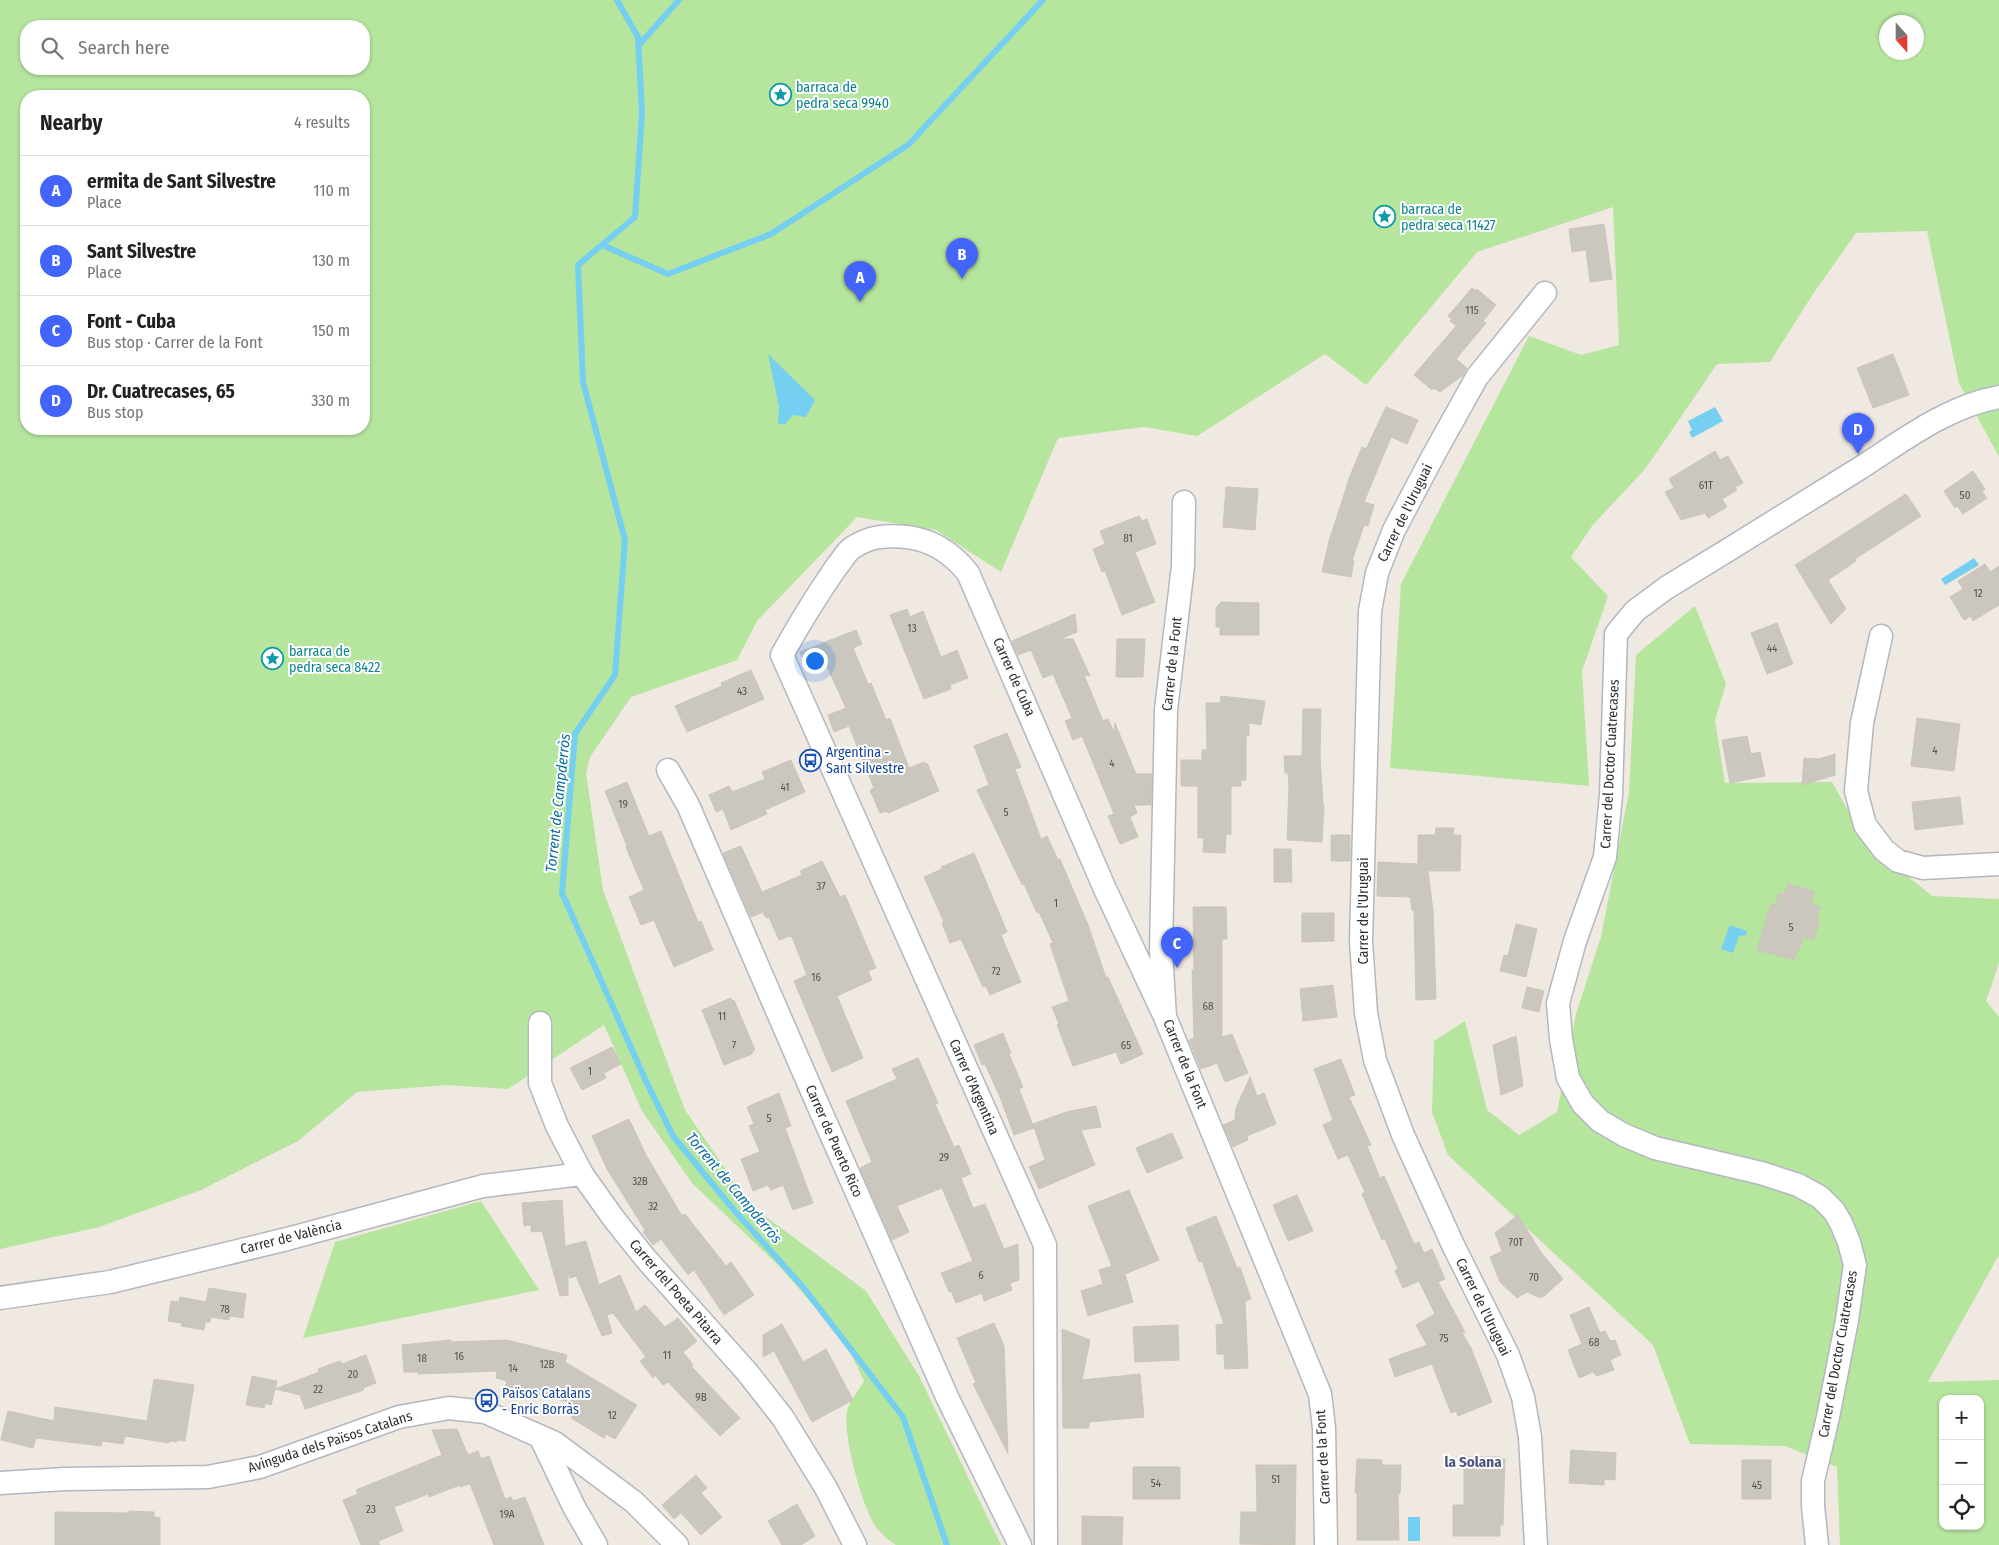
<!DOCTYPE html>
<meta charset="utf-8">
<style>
body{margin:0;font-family:"Fira Sans Condensed",sans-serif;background:#f2f2f2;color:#222}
.controls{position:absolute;right:15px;bottom:15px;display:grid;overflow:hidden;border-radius:10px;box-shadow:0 1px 4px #0004}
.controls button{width:45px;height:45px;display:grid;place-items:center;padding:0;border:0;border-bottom:1px solid #e0e0e0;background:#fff;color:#222;font:25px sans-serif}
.compass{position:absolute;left:1879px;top:15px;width:45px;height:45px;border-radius:50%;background:#fff;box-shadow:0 1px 4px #0004;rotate:159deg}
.you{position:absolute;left:814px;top:660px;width:18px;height:18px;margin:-12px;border:4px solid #fff;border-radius:50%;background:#1a73e8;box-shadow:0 0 0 8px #1a73e833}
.badge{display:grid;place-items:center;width:32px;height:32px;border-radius:50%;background:#4264fb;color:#fff;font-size:16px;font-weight:700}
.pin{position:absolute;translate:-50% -41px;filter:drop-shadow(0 1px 2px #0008)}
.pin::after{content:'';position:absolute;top:26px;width:18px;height:15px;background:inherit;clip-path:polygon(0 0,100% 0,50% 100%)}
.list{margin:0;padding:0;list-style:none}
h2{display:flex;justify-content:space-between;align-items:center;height:65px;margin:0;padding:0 20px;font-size:21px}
h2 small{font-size:16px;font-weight:400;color:#767676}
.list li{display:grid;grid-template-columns:32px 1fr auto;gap:15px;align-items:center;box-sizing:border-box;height:70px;padding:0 20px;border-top:1px solid #e0e0e0}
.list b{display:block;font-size:19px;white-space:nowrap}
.list p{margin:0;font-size:16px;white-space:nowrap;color:#767676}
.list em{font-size:16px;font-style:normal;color:#767676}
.icon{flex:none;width:28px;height:28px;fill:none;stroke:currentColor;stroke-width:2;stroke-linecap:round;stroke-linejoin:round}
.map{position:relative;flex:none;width:1999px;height:1545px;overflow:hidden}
.search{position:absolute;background:#fff;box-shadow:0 1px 4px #0004;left:20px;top:20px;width:350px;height:55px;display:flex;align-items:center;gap:12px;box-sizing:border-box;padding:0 18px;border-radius:20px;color:#767676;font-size:19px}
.panel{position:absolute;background:#fff;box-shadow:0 1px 4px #0004;left:20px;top:90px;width:350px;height:345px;border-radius:20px}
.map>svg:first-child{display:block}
</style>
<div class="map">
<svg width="1999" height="1545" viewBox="0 0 1999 1545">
<rect width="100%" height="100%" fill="#efe9e1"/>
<path fill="#b6e59e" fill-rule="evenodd" d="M0,0H1999V457L1959,383L1927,231L1856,233L1813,294L1770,362L1717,364L1646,468L1592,526L1571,557L1608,596L1582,671L1589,786L1390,768L1401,584L1529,336L1581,355L1619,345L1613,207L1477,252L1366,385L1325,354L1197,436L1144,427L1058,438L1001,572L936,530L857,517L757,621L737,660L631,697L590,757L586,773L603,890L685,1110L750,1205L866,1291L919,1376L1001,1545H896C889,1541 882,1534 876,1527C863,1510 840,1428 848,1408C851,1399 859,1390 864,1381L846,1343L781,1268L692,1183L642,1111L604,1025L508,1089L447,1085L357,1092L298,1141L201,1190L99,1227L0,1249ZM1886,22H1916V52H1886ZM26,26H364V69H26ZM26,96H364V429H26Z
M1695,606L1726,684L1715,720L1725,783L1832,782L1866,842L1932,896L1999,899V963L1986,1001L1999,1017V1255L1928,1382L1999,1380V1545H1840L1837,1467L1785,1446L1690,1444L1653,1345L1448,1155L1432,1112L1434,1041L1465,1021L1487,1110L1519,1135L1557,1112L1576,1014L1601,937L1629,792L1636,655ZM1943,1399H1980V1526H1943Z
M481,1201L539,1290L303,1338L335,1242Z"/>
<path fill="#75cff0" d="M768,354L815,400L806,417L793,415L785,424H778L779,407Z
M1715,407L1723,421L1692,438L1689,432L1692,430L1688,421Z
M1974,558L1979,565L1945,585L1941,579Z
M1730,925L1747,931L1746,935L1739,936L1733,953L1721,949Z
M1408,1517H1420V1541H1408Z"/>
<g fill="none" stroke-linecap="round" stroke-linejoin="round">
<path stroke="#75cff0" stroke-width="6" d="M617,0L638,37L642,113L635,217L578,265L583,382L625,540L615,675L575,734L562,893L645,1079L673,1136L733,1209L803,1287L903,1417L947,1545
M638,46L679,0
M602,245L668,274L771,234L908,145L1043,0"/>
</g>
<path fill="#cbc7bf" stroke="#cbc5ba" d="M1604,224L1612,279L1590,282L1586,250L1572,252L1569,229Z
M1472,288L1476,291L1477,289L1496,305L1483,321L1486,323L1456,359L1467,368L1462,376L1440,392L1433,388L1432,390L1414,375L1456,326L1450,321L1452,319L1448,316Z
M1893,354L1909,395L1873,408L1857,368Z
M1386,407L1418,420L1407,444L1391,437L1364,502L1374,505L1368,526L1364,525L1352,561H1354L1351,577L1322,572L1329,541L1350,476L1362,447L1366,449Z
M1715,451L1720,460L1728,456L1743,483L1735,487L1737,490L1722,499L1727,507L1708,518L1705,513L1681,520L1665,492L1674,488L1669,479Z
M1973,471L1985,489L1982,491L1987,498L1963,514L1957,506L1955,508L1944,491Z
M1226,487L1258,489L1255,530L1223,527Z
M1906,494L1921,516L1855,559L1856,561L1828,580L1846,609L1831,624L1795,565Z
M1139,516L1142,521L1147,519L1156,544L1135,552L1155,602L1122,615L1105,571L1102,572L1093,549L1105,544L1100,531Z
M1985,564L1990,572L1999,566V605L1973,621L1971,616L1964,620L1950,597L1963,589L1958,581Z
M1221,602L1259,603V635H1220V627H1216V608Z
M907,609L910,617L923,611L941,657L957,650L968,678L950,685L951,689L924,699L890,615Z
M1075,614L1077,632L1060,639H1073L1090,676L1084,675L1103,721L1108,719L1114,732L1115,723L1136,774H1152L1151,805H1134L1137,813L1130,817L1138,837L1120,844L1108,816L1114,814L1082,736L1073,740L1065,721L1072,718L1053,674L1043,678L1031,650L1018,655L1012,641Z
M1777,623L1793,664L1767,674L1751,633Z
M856,630L862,644L853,648L868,684L871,683L886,720L890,718L909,768L924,762L925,764L927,763L939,791L888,813L887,811L880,813L870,790L874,788L849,726L834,732L828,715L846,708L824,660L807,667L800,652Z
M1117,639H1145L1143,677H1116Z
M751,670L764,699L687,732L675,706L722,686L721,683Z
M1221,696L1265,701L1261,725L1249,723V736H1246V780H1241V786H1231V834H1226L1225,853L1203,852L1204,838H1198V786H1181V760H1202V750H1207L1206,703H1220Z
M1303,709H1321L1320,755L1323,806H1324L1322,842L1287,840L1289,788L1288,773H1285L1284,756H1302Z
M1917,718L1960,724L1954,771L1911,766Z
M1007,733L1021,767L1015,769L1041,839L1047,836L1058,860L1060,859L1088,925L1106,978L1108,977L1143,1054L1121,1064L1116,1052L1073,1066L1057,1025L1059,1024L1052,1007L1069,1001L1050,944L1053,943L1039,912L1037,913L1024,884L1022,885L977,790L989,785L974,746Z
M1747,736L1751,754L1760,752L1765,776L1730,783L1722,740Z
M1835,754V775L1802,785L1804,758L1819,759Z
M791,760L805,792L765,810L767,814L731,830L723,809L716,812L709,795L729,786L732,792L765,779L762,772Z
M627,782L649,836L661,831L698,922L701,921L713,950L674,967L654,920L641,925L629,897L644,890L626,847L627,846L605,791Z
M1960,797L1963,824L1915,830L1912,802Z
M1436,828H1454L1453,835H1461L1460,871H1428L1433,911L1436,999L1416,1000L1414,910H1412L1410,897L1377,896L1378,862L1418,864V835H1435Z
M1331,835H1350V861H1331Z
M741,846L762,892L802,875L800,871L822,861L840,897L845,895L876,968L868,971L872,980L837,996L863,1058L832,1072L794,981L807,975L792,937L790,936L779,940L769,917L766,918L763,912L751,917L723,853Z
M1274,849H1291L1292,882H1274Z
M974,853L1007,932L1001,935L1021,982L990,995L986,986L983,987L961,939L950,943L942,923L944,922L924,877L942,869L941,867Z
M1788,884L1815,892L1811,904L1820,907L1816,918L1820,919L1814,940L1803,937L1799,950H1797L1794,960L1757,950L1771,903L1776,905L1779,893L1784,895Z
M1193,907H1226L1227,939H1222V1037L1232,1034L1248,1073L1225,1082L1217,1063L1201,1069L1189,1040L1194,1038L1192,970H1194Z
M1302,913H1334V941L1302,942Z
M1516,924L1537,929L1526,977L1500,971L1504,955L1508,956Z
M1333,985L1337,1017L1303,1021L1300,989Z
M1527,987L1544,991L1539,1012L1522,1008Z
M731,998L732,1001L734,1000L755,1050L752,1052V1054L724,1065L702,1010Z
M1003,1033L1011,1053L1009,1054L1023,1087L1019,1089L1034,1128L1014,1135L1000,1097L985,1064L982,1065L974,1045Z
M1516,1036L1523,1086L1501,1095L1493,1045Z
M612,1047L621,1064L604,1073L606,1078L582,1090L570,1068Z
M918,1058L938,1103L935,1104L954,1147L959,1145L971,1174L961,1178L973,1208L985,1204L1004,1249L1018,1244L1019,1280L1010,1283L1012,1290L984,1301L982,1293L956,1303L951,1291L949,1292L941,1273L973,1261L942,1188L897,1206L909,1232L892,1240L860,1168L872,1162L846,1101L897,1079L892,1069Z
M1341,1059L1355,1095L1349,1097L1371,1145L1367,1146L1380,1178L1384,1176L1414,1244L1419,1242L1424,1253L1432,1249L1445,1279L1438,1282L1465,1332L1462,1333L1471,1348L1492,1402L1458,1416L1456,1411L1451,1413L1432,1364L1395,1377L1389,1359L1427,1345L1416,1325L1435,1314L1419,1281L1403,1288L1395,1271L1398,1269L1385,1239L1382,1240L1362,1194L1365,1192L1348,1155L1338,1159L1323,1125L1333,1120L1314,1069Z
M1250,1077L1257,1096L1264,1093L1276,1124L1247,1136L1248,1140L1233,1147L1223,1125L1235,1120L1236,1108Z
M779,1093L791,1126L785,1128L813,1203L793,1210L783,1185L771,1190L768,1185L753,1191L741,1159L760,1152L749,1126L754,1124L747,1107Z
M1096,1106L1101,1127L1081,1130L1095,1165L1039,1189L1029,1167L1045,1160L1033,1124L1066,1112Z
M629,1119L646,1155L682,1216L685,1214L726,1266L731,1262L754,1295L724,1315L694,1270L688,1275L661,1239L653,1245L643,1232L645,1230L607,1169L592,1136Z
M1172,1133L1183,1158L1147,1173L1136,1148Z
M1129,1190L1159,1260L1125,1274L1133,1302L1088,1316L1081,1291L1103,1284L1099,1270L1112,1266L1088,1206Z
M1297,1195L1313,1231L1288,1241L1273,1205Z
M562,1200L565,1246L586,1241L599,1285L620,1275L636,1312L645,1305L665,1327L678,1318L697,1341L683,1352L693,1365L691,1366L740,1418L720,1436L668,1382L663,1385L655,1375L653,1378L640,1361L646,1357L613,1313L607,1315L612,1333L602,1336L576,1276L570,1278L568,1270V1295L560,1296L542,1231L531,1232V1225L524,1226L522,1203Z
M1518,1215L1540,1251L1563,1279L1543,1297H1538L1527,1292L1517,1298L1500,1282L1490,1257L1502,1251L1495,1233Z
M1216,1216L1237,1268L1240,1267L1251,1299L1245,1301L1248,1368L1225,1369L1224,1354H1217L1216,1325L1224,1324L1202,1261L1199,1262L1186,1228Z
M209,1288L246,1294L243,1318L230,1316L229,1320L211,1317L210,1322H205L204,1330L181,1326L182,1323L168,1321L171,1301L179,1302L180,1297L206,1302Z
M1589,1307L1600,1333L1605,1331L1610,1341L1615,1340L1621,1355L1610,1360L1614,1370L1597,1376L1593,1372L1579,1378L1568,1350L1582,1344L1570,1315Z
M994,1323L1004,1346L1008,1454L973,1384L976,1383L957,1338Z
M782,1324L803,1362L826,1349L853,1400L812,1422L774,1351L763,1357V1335Z
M1178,1325L1179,1360L1135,1362L1133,1327Z
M1062,1329L1090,1340L1082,1380L1140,1374L1144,1417L1089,1422V1428H1063Z
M451,1340V1342L507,1340L567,1355L565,1362L637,1405L615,1439L606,1434L604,1438L571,1418L574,1413L565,1408L569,1402L505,1387L507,1381L496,1378L497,1371L418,1374V1372H404L402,1345Z
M366,1355L376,1383L363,1388L364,1390L305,1409L300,1395L275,1389L319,1372L318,1369L340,1361L342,1364Z
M252,1376L277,1381L271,1405L265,1403L264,1408L246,1405Z
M154,1379L194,1385L185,1441L177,1440V1442L169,1441V1443L125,1436L123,1444L102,1441L101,1446L36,1438L33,1448L1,1440L8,1411L54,1421L55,1407L147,1421Z
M457,1429L468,1455L478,1451L481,1459L489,1456L505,1499L511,1497L513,1501L525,1497L544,1545H494L470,1484L460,1487V1485L429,1497L428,1494L394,1507L403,1531L378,1541L380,1545H361L343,1500L358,1494L356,1490L442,1455L432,1430Z
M1571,1450L1616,1453L1615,1480L1604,1479V1485L1569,1483Z
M1464,1457H1501V1459H1505L1503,1525H1500V1536H1453V1505H1464Z
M1357,1459L1382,1460V1465H1401L1400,1494H1398L1399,1540H1357V1493H1355Z
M1742,1460H1771V1499H1742Z
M1256,1465H1296L1295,1545L1240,1544L1241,1512H1257Z
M1133,1467H1180V1499H1133Z
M696,1475L707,1488L701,1493L722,1517L701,1535L681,1513L674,1519L662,1505Z
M797,1504L815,1536L801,1545H782L768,1521Z
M129,1511L154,1512V1517L160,1518V1545H55V1512L129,1513Z
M1082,1516L1123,1517L1122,1545H1082Z"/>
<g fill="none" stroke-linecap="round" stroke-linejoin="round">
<defs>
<path id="minor" d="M1184,502L1183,566L1166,710L1161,951L1165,1017L1320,1394L1324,1428L1326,1545
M1881,636L1862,723L1856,791L1865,825L1884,850L1898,861L1923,868L1999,864
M668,770L688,805L814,1096L948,1399L1020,1545
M540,1023V1083L557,1126L582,1174L614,1219L646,1259L747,1372L783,1418L826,1488L855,1545
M0,1298L110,1282L287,1239L483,1186L582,1174
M540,1436L574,1507L596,1545
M0,1483L65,1479L208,1477L260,1467L399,1417L449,1408L485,1412L555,1443L634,1502L677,1545
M1046,1545L1045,1245L782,655C799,624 817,595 837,566C842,561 846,552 852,548C870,536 886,535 907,537C933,540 952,553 968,573L1105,889L1165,1017
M1536,1545L1530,1437L1523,1397L1508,1355L1453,1245L1403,1135L1375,1060L1366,1013L1361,941L1370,611L1377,573L1394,530L1433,456L1477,377L1545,293
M1817,1545L1813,1506V1481L1828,1417L1847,1320L1855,1265L1849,1242L1841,1223L1834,1211L1820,1197L1798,1185L1761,1173L1655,1148L1624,1135L1600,1121L1583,1104L1568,1078L1561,1039L1558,1003L1575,941L1605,857L1611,795L1616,634L1635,611L1666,588C1730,549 1794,509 1857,470C1901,442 1947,406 1999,397"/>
</defs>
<use href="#minor" stroke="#b4b7c1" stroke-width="25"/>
<use href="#minor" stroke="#fff" stroke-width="22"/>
</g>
<defs>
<symbol id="sight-ring" viewBox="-11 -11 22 22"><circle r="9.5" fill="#fff" stroke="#0f9aa8" stroke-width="1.5"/><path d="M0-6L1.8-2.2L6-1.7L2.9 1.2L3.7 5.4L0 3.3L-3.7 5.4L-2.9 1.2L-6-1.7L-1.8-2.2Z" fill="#0f9aa8"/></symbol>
<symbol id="bus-ring" viewBox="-11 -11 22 22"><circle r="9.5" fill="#fff" stroke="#1a4fb4" stroke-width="1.5"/><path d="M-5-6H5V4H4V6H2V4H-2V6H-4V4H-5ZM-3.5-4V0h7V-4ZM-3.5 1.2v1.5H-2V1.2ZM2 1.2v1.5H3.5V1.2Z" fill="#1a4fb4"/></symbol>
</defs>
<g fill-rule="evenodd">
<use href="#sight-ring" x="768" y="82" width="25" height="25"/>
<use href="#sight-ring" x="1372" y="204" width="25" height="25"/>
<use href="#sight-ring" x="260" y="646" width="25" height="25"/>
<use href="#bus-ring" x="798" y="748" width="25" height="25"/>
<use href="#bus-ring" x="474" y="1388" width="25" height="25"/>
</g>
<g text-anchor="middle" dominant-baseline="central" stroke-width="4" stroke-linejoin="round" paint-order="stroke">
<g font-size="11" fill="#555452">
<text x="1472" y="310">115</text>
<text x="1706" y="485">61T</text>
<text x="1965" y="495">50</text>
<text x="1128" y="538">81</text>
<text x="1978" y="593">12</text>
<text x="912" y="628">13</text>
<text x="1772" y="648">44</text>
<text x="742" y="691">43</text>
<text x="1935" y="750">4</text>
<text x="1112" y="763">4</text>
<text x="785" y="787">41</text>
<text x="623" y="804">19</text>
<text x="1006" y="812">5</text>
<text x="821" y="886">37</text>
<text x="1056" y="903">1</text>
<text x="1791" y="927">5</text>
<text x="996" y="971">72</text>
<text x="816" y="977">16</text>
<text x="1208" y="1006">68</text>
<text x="722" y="1016">11</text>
<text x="734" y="1045">7</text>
<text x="1126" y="1045">65</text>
<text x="590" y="1071">1</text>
<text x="769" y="1118">5</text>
<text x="944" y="1157">29</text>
<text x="640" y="1181">32B</text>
<text x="653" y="1206">32</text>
<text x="1516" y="1242">70T</text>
<text x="981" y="1275">6</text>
<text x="1534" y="1277">70</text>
<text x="225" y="1309">78</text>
<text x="1444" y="1338">75</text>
<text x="1594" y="1342">68</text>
<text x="667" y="1355">11</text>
<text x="459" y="1356">16</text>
<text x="422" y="1358">18</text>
<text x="547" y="1364">12B</text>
<text x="513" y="1368">14</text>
<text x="353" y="1374">20</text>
<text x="318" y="1389">22</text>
<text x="701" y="1397">9B</text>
<text x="612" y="1415">12</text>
<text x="1276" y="1479">51</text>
<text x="1156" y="1483">54</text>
<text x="1757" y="1485">45</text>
<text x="371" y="1509">23</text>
<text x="507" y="1514">19A</text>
</g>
<g font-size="14" fill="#0d838f" stroke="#fff" text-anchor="start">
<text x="796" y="87">barraca de<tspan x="796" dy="16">pedra seca 9940</tspan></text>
<text x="1401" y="209">barraca de<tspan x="1401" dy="16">pedra seca 11427</tspan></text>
<text x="289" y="651">barraca de<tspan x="289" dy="16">pedra seca 8422</tspan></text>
</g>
<g font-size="14" fill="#2e2e2e" stroke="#fff">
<text transform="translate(1405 513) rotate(-64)">Carrer de l'Uruguai</text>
<text transform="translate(1172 664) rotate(-84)">Carrer de la Font</text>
<text transform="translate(1014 677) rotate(66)">Carrer de Cuba</text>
<text transform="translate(1610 764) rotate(-87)">Carrer del Doctor Cuatrecases</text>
<text transform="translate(1363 911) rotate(-90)">Carrer de l'Uruguai</text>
<text transform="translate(1185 1064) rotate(68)">Carrer de la Font</text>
<text transform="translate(974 1087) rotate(66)">Carrer d'Argentina</text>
<text transform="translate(834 1141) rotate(66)">Carrer de Puerto Rico</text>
<text transform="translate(291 1237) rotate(-14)">Carrer de València</text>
<text transform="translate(676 1292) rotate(49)">Carrer del Poeta Pitarra</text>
<text transform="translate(1483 1307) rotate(64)">Carrer de l'Uruguai</text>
<text transform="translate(1838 1354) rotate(-80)">Carrer del Doctor Cuatrecases</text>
<text transform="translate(330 1442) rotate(-18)">Avinguda dels Països Catalans</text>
<text transform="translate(1323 1457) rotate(-93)">Carrer de la Font</text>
</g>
<g font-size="14" fill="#164399" stroke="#fff" text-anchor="start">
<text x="826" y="752">Argentina -<tspan x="826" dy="16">Sant Silvestre</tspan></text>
<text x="502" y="1393">Països Catalans<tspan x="502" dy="16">- Enric Borràs</tspan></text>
</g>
<g font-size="15" font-style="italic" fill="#0d6fa3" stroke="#fff">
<text transform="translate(558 803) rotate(-84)">Torrent de Campderròs</text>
<text transform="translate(734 1188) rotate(50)">Torrent de Campderròs</text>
</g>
<g font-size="15" font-weight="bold" fill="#4d5680" stroke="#fff">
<text x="1473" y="1462">la Solana</text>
</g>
</g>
</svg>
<div class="controls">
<button>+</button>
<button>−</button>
<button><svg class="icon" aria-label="locate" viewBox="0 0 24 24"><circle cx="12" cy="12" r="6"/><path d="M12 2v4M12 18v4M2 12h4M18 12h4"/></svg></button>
</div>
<svg class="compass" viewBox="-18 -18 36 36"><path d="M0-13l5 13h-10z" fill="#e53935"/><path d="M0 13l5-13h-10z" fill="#767676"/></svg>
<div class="you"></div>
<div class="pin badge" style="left:860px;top:302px">A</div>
<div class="pin badge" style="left:962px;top:279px">B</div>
<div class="pin badge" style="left:1177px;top:968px">C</div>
<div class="pin badge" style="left:1858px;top:454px">D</div>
<div class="search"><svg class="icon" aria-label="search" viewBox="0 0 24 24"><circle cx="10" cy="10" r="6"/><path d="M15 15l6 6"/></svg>Search here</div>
<section class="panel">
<h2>Nearby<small>4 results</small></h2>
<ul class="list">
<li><span class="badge">A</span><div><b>ermita de Sant Silvestre</b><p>Place</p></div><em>110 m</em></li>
<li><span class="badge">B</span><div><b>Sant Silvestre</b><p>Place</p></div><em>130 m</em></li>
<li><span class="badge">C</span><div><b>Font - Cuba</b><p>Bus stop · Carrer de la Font</p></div><em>150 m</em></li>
<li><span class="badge">D</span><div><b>Dr. Cuatrecases, 65</b><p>Bus stop</p></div><em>330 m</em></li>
</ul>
</section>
</div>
